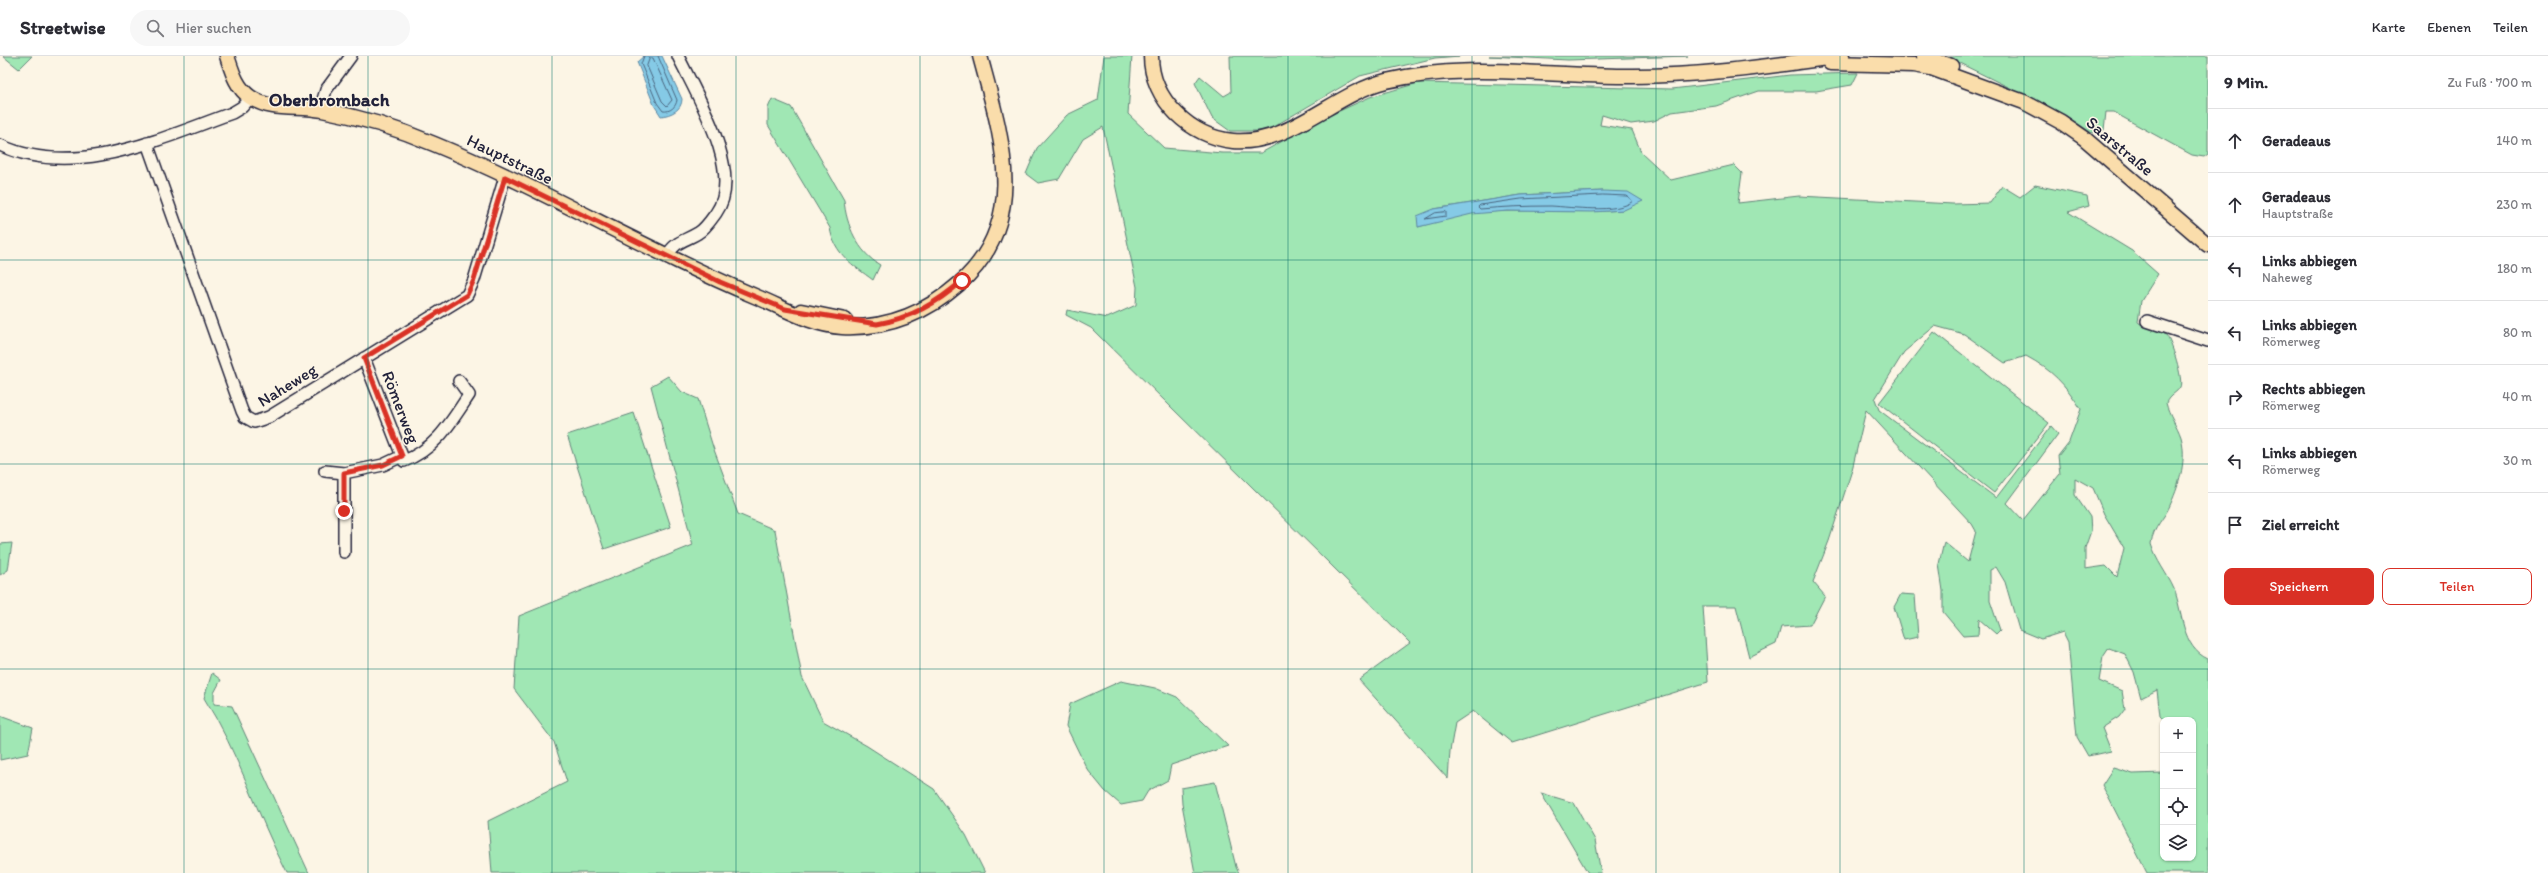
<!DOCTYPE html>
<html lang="de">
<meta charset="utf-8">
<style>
body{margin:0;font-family:Itim,sans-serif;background:#f7f7f7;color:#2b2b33}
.controls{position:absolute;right:12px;bottom:12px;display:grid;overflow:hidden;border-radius:8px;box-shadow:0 1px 3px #0004}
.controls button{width:36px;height:36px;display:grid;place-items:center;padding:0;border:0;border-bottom:1px solid #e1e1e2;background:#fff;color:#2b2b33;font:20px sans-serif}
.stop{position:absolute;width:12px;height:12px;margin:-9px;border:3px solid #d93025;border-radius:50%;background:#fff}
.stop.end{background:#d93025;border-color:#fff;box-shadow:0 1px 4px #0008}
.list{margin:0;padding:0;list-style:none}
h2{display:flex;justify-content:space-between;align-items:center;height:52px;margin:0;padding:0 16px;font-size:17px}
h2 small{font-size:13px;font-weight:400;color:#7c7c81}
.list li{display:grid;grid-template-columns:26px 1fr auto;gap:12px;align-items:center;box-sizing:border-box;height:64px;padding:0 16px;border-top:1px solid #e1e1e2}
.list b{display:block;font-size:15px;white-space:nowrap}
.list p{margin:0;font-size:13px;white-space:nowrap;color:#7c7c81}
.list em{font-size:13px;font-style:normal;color:#7c7c81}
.actions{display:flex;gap:8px;padding:12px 16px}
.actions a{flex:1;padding:9px 0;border:1px solid #d93025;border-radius:8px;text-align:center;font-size:14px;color:#d93025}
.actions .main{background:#d93025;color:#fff}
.icon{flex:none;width:22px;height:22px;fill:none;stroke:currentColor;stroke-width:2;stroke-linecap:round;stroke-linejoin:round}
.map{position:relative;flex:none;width:2208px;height:817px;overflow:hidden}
header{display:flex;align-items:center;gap:24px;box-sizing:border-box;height:56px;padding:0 20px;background:#fff;border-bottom:1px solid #e1e1e2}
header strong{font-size:19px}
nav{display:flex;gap:22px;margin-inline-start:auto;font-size:14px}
.search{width:280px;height:36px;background:#f7f7f7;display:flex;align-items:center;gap:10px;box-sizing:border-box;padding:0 14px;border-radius:22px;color:#7c7c81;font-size:15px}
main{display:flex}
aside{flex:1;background:#fff}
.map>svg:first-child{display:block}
</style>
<header>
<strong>Streetwise</strong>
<div class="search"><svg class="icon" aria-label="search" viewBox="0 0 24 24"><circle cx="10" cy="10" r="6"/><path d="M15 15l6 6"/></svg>Hier suchen</div>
<nav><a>Karte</a><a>Ebenen</a><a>Teilen</a></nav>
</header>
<main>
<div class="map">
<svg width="2208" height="817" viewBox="0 0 2208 817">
<rect width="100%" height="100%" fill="#fcf5e5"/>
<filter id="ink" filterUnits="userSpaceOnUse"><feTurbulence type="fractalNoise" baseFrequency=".025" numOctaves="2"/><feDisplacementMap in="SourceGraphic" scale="8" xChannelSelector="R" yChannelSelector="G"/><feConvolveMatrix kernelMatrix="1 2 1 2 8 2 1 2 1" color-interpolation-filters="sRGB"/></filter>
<g filter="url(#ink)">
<path fill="#a0e7b4" stroke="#618478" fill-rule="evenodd" d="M3,0H32L19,13Z
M1104,0H1132L1128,58L1164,92L1222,97H1261L1324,62L1370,41L1418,27L1672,33L1790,19L1858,17L1852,29L1816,35H1759L1716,50L1672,56L1654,65L1631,68L1602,59L1600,69L1632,74L1641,96L1671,124L1734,109L1742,117L1738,147L1799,140L1953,148L1990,147L2002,130L2020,141L2035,129L2087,140L2089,150L2068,156L2132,195L2158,218L2141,245L2138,266C2146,273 2158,273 2166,279C2171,284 2184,324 2180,331C2177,337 2169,339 2166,347C2169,359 2177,369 2181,381C2187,402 2180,427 2171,447C2165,463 2153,470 2151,488C2156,505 2167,517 2174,533C2183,556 2181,591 2208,603V817H2147L2102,729L2113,712L2133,718L2163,717V802H2193V664H2164L2160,660L2157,634L2141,642L2134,616L2125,598L2109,592L2103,601L2099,625L2122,635L2125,653L2119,661L2102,672L2111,695L2088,700L2077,681L2068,586L2063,576L2041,583L2019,574L2005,526L1996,511L1990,514V545L2000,574L1996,578L1979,563L1978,579L1963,580L1943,556V535L1939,508L1944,486L1968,506L1976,475L1972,468L1866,354L1852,414L1829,485L1813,526L1825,540L1810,569L1781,571L1776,588L1749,601L1736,550H1703L1708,626L1512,687L1473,655L1455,667L1450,695L1448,723L1359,624L1410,587L1091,272L1066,259L1067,254L1107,262L1136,249L1137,231L1103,71L1083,83L1059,123L1038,127L1026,118L1037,92L1067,59L1098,44ZM1603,135L1624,154C1574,158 1524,152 1474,157C1456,159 1436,166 1418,171L1434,153L1521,139ZM1935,270L1964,278L2005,307L2026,300C2052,314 2065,328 2081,353L2069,386L2058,400L2060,418L2023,464L2007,447L2058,378L2051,370L1996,442L1879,354L1875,343L1904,296ZM2075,422L2093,432L2104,458L2124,492L2117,521L2106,510L2085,513V492L2091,475L2090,461L2075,439Z
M1230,0H1460L1435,2L1360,20L1266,75H1230L1212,62L1195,27L1200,20L1224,40L1231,36Z
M1489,0H1688L1568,4Z
M1945,0H2208V98L2204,101L2192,99L2113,56H2106L2104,74L2092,77L2065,59Z
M772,43L791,51L844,144C846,169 858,196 880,209L873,224C853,209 834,198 830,172L768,69V52Z
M1934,276L2049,367L1994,437L1879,347Z
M668,320L682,336L698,343L713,391L738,458L775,474L802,621L823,665L867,690L934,733L966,779L985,817H492L488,765L567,726L554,686L514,633L519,560L693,489L651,330Z
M634,357L671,471L604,493L567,379Z
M12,487L8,514L0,519V488Z
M1901,538L1915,539L1918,581L1904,584L1894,551Z
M212,617L221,624L214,637V648L232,650L309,817H287C257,759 239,697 204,642Z
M1121,625L1155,632L1177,641L1228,690L1171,709L1168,724L1148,735L1142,745L1121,749L1105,735L1087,713L1066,670L1070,648Z
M0,660L33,672L28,698L0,704Z
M1215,726L1236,811L1239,817H1195L1182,748L1181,732Z
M1541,737L1574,747L1595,784L1601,817H1588Z"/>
<path fill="#85cae6" stroke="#5d87a2" d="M644,0H662L682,43C682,54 671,59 661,60L654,49L637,6Z
M1603,135L1628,136L1643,145L1624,154L1592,156L1508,155L1472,158L1418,171L1417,160L1434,153L1521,139Z"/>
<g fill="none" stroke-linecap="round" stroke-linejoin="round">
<path stroke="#4a657f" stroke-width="1" d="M644,0L641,8L657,47L663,55C670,56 676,51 677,44L658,0
M650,2H653L672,44L667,50L662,45L647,10Z
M1603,139L1627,140L1633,145C1618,158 1571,151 1551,150C1527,150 1503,151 1480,153L1478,151L1480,149L1521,143Z
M1446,156V160L1425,163L1435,157Z"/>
<defs>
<path id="minor" d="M320,53L326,34L351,0
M147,87L242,355L245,361L254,366L269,361L467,239L474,224L505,121
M0,89C74,124 162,82 232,57L242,51L251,41
M667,200C675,185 685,185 698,177C705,173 711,164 716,157C745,117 696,38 678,0
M2147,265L2208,285
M402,400L404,405C436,393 451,366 469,339L459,325
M325,415L344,417
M344,496V417L383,409L402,400L364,302"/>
<path id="major" d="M227,0C232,15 236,31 250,41C271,56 299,49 322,54C360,61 399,73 434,88C544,133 647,195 757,241C784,252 811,269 842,271C886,273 926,257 959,228C1031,165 1001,79 980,0
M1151,0C1151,44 1191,81 1233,85C1289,90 1333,38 1386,25C1464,6 1545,20 1624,20C1697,21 1771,10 1842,0
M1924,0L1951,10
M1830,7L1914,9L1931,12L2024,46L2061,66L2084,82L2208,189
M801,255L845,264"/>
</defs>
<use href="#minor" stroke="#22223b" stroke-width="14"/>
<use href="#major" stroke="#22223b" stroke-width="17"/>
<use href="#minor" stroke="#fcf5e5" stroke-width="11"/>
<use href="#major" stroke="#faddab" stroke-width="14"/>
</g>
</g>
<g fill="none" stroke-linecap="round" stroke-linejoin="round" filter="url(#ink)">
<path stroke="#d93025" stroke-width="5" d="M344,455V417L383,409L402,400L364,302L467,239L474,224L505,121L720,226L785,253L877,268C911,262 937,247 962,225"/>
</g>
<path fill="none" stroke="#0f766e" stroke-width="1" stroke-opacity="0.55" d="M184,0V817M368,0V817M552,0V817M736,0V817M920,0V817M1104,0V817M1288,0V817M1472,0V817M1656,0V817M1840,0V817M2024,0V817M0,204H2208M0,408H2208M0,613H2208"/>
<g text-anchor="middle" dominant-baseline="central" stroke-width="3" stroke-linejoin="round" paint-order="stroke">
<g font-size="17" fill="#22223b" stroke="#fcf5e5">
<text transform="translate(2120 90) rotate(40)">Saarstraße</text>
<text transform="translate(510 103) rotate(26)">Hauptstraße</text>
<text transform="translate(287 329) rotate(-32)">Naheweg</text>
<text transform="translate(401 351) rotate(69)">Römerweg</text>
</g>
<g font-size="19" font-weight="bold" fill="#22223b" stroke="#fcf5e5">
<text x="329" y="43">Oberbrombach</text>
</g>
</g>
</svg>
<div class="controls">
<button>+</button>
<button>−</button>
<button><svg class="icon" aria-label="locate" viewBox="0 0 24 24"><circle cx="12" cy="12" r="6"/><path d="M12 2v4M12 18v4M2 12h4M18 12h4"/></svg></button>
<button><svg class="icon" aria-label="layers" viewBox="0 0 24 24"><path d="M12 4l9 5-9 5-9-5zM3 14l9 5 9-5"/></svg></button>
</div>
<div class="stop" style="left:962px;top:225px"></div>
<div class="stop end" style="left:344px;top:455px"></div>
</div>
<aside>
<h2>9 Min.<small>Zu Fuß · 700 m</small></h2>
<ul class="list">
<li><svg class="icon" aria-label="ahead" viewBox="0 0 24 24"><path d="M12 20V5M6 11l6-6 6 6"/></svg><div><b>Geradeaus</b></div><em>140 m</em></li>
<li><svg class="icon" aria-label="ahead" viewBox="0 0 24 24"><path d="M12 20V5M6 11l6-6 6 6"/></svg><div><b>Geradeaus</b><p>Hauptstraße</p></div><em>230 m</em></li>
<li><svg class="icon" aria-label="left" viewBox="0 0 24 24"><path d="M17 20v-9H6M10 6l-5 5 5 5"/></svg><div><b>Links abbiegen</b><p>Naheweg</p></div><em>180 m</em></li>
<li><svg class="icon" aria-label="left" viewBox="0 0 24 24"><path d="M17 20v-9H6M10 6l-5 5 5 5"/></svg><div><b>Links abbiegen</b><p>Römerweg</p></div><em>80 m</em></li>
<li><svg class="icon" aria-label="right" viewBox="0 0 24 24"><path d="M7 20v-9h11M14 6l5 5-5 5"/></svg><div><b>Rechts abbiegen</b><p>Römerweg</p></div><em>40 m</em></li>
<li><svg class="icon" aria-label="left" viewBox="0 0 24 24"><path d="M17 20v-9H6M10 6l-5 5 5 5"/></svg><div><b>Links abbiegen</b><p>Römerweg</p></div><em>30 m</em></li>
<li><svg class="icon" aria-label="arrive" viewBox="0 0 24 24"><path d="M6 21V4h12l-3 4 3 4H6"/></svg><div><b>Ziel erreicht</b></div></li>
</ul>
<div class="actions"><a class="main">Speichern</a><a>Teilen</a></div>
</aside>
</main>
